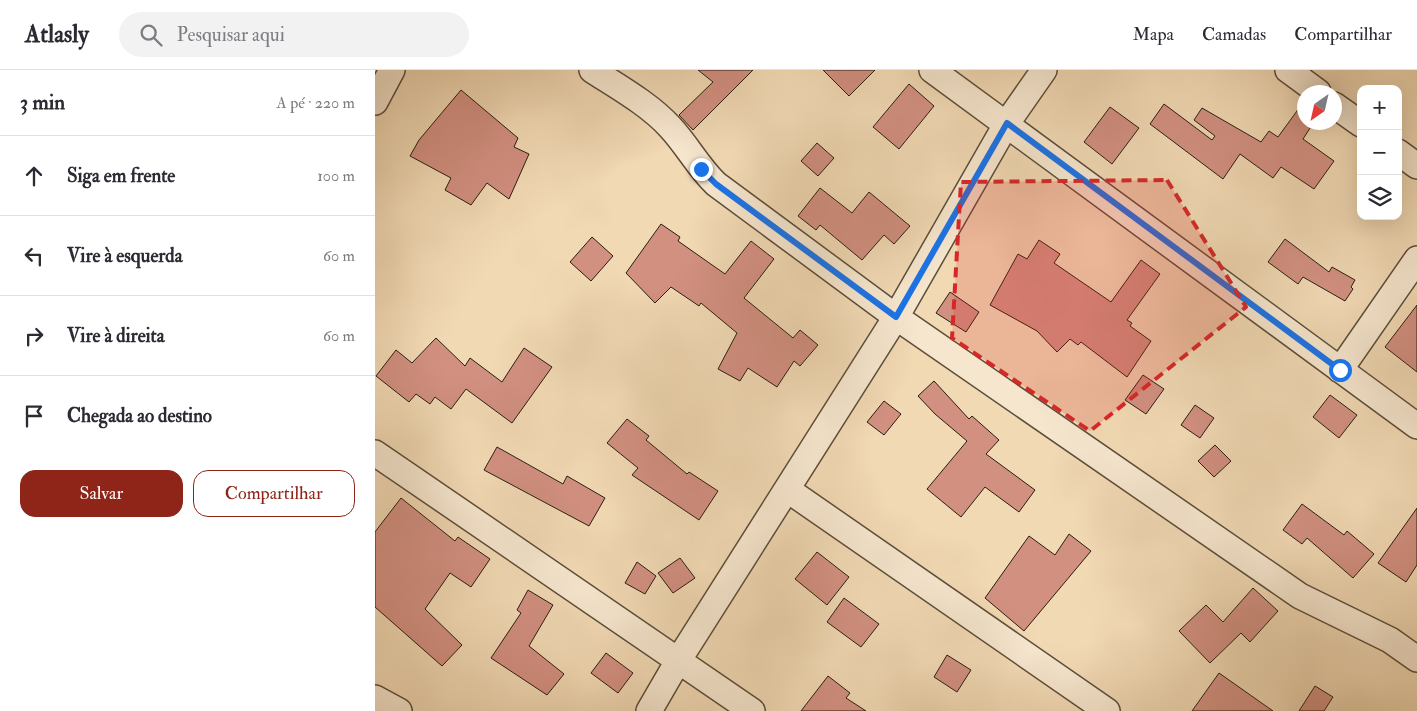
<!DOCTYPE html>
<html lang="pt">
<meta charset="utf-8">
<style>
body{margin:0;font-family:"IM FELL Double Pica",serif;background:#f2f2f3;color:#2b2b33}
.controls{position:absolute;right:15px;top:15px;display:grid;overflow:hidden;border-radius:10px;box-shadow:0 5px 20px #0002}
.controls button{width:45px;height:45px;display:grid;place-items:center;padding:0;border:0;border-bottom:1px solid #e1e1e2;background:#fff;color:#2b2b33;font:25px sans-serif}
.compass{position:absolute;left:922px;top:15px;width:45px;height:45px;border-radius:50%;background:#fff;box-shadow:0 5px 20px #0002;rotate:214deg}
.stop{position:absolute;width:15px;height:15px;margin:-11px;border:4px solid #1a73e8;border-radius:50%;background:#fff}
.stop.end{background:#1a73e8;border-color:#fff;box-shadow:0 1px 5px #0008}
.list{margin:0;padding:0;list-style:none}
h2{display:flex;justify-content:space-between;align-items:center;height:65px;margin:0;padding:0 20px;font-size:21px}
h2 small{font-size:16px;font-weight:400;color:#7c7c81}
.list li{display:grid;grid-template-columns:32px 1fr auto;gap:15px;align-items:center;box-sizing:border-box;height:80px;padding:0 20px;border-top:1px solid #e1e1e2}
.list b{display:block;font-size:19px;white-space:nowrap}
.list em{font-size:16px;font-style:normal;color:#7c7c81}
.actions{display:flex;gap:10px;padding:15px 20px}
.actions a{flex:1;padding:11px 0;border:1px solid #8f2418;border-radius:15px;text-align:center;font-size:18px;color:#8f2418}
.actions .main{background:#8f2418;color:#fff}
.icon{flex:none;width:28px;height:28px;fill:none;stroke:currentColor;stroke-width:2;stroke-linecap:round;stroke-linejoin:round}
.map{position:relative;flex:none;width:1042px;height:641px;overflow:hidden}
header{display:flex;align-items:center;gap:30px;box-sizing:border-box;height:70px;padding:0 25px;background:#fff;border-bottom:1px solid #e1e1e2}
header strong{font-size:24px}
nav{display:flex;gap:28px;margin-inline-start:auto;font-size:18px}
.search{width:350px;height:45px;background:#f2f2f3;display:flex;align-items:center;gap:12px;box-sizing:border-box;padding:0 18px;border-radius:28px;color:#7c7c81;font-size:19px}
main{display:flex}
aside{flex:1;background:#fff}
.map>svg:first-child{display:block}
</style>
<header>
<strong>Atlasly</strong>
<div class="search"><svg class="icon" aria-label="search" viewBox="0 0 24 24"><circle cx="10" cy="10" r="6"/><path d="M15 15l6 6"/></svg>Pesquisar aqui</div>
<nav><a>Mapa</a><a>Camadas</a><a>Compartilhar</a></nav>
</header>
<main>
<aside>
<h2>3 min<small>A pé · 220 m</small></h2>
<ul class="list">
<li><svg class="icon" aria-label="ahead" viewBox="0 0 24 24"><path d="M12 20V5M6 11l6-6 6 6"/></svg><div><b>Siga em frente</b></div><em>100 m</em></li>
<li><svg class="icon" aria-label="left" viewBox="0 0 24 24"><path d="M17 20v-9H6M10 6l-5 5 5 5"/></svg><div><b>Vire à esquerda</b></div><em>60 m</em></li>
<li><svg class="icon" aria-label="right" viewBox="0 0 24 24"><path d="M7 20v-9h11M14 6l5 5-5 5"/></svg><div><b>Vire à direita</b></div><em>60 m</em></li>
<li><svg class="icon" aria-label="arrive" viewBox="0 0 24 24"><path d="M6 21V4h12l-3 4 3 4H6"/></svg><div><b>Chegada ao destino</b></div></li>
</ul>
<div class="actions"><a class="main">Salvar</a><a>Compartilhar</a></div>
</aside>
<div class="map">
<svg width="1042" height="641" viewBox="0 0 1042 641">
<rect width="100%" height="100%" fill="#f1d9b4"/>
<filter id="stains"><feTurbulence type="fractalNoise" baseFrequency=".004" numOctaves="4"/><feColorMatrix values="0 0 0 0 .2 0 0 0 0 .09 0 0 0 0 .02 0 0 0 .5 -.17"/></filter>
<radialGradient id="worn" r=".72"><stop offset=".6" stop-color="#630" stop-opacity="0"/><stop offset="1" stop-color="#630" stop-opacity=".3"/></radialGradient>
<path fill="#d29081" stroke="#2a1e10" d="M323,0H378L318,60L304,45L338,12Z
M448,0H500L474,26Z
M534,14L559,36L524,79L498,57Z
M86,20L143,68L139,77L154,84L134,129L112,113L96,135L70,120L76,108L35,86L44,70Z
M930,30V52H939L928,69L959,91L939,119L906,97L898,108L865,84L848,109L775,54L789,34L837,70L840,66L819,50L827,38L886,72L894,61L903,67Z
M735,37L764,58L737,94L709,72Z
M442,73L459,88L443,106L426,91Z
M445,118L477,143L494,122L535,156L519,174L509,165L487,190L445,155L441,160L423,146Z
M286,154L305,167L303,171L350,204L376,171L399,189L369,228L418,268L425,260L443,275L425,296L419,291L402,317L373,298L365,311L343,299L362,263L326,233L324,236L296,217L280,233L251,203Z
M217,167L238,186L216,211L195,192Z
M910,169L954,202L957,197L980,210L976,217L978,219L970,231L928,207L923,214L893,192Z
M664,170L685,184L679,193L736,232L766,190L785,204L752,250L757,253L755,256L776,271L752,307L706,272L703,275L695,269L682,282L662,261L615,235L643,184L652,189Z
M575,222L604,242L591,262L561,243Z
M1042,235V302L1010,277Z
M61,268L90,296L95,288L127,312L149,278L177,297L137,353L91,319L76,339L60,327L55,334L41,324L34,332L1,306L21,280L37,293Z
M768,305L789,319L771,344L750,330Z
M559,311L594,349L597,346L624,370L611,384L660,420L644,442L610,417L586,447L552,419L592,371L560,344L543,326Z
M955,325L982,345L964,368L938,347Z
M509,331L526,344L509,365L492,352Z
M820,335L839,348L825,368L806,355Z
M252,349L274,366L271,370L312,404L314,402L343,421L324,450L257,405L263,398L232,373Z
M840,375L856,391L839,407L823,391Z
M122,377L188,414L192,406L230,428L214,456L109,400Z
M26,428L80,471L83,467L115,489L96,517L75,503L50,539L87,575L67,596L0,537V462Z
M927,434L969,465L972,461L999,484L978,508L932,468L927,474L908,460Z
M1042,438V495L1031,512L1003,493Z
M694,464L716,481L649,561L610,528L654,466L680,485Z
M442,482L474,507L452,535L420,509Z
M305,488L320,508L298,523L283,503Z
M262,492L281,506L270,524L250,513Z
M878,518L903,541L875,572L866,563L835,593L804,561L831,535L848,552Z
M153,520L178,535L154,576L189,604L172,625L116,588L146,543L142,540Z
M469,528L504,554L486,577L452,552Z
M231,583L258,603L243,623L216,603Z
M572,585L596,600L582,622L559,607Z
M844,603L898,641H817Z
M453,606L475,623L471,628L491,641H426Z
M940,616L958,627L949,641H924Z"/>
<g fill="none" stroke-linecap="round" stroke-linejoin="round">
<defs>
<path id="minor" d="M217,0C243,17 274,34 295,57C312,75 323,97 341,114L521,247L925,526L1015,570L1042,589
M557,0L1042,356
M913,0L943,22
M0,32L17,0
M959,35L986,54
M1023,82L1042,96
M965,300L1042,189
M0,383L377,641
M413,420L732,641
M0,628L24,641
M274,641L303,591L521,247L632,53L669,0"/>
</defs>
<use href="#minor" stroke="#5c4d39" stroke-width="28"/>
<use href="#minor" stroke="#f6e6ce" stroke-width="25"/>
</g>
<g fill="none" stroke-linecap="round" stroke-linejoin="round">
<path stroke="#1a73e8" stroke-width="6" d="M326,99L341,114L521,247L632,53L965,300"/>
</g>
<path fill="#d62828" fill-opacity="0.2" stroke="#d62828" stroke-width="4" stroke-dasharray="10 6" stroke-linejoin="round" d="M792,110L871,237L715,361L577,268L586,112Z"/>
<rect width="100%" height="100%" filter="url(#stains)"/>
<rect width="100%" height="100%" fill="url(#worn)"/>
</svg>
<div class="controls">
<button>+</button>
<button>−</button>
<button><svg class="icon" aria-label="layers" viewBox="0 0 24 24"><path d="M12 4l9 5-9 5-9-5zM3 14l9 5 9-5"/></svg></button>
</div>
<svg class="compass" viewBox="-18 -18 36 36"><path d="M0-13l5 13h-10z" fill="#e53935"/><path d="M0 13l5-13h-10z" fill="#7c7c81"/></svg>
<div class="stop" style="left:965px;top:300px"></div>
<div class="stop end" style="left:326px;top:99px"></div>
</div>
</main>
